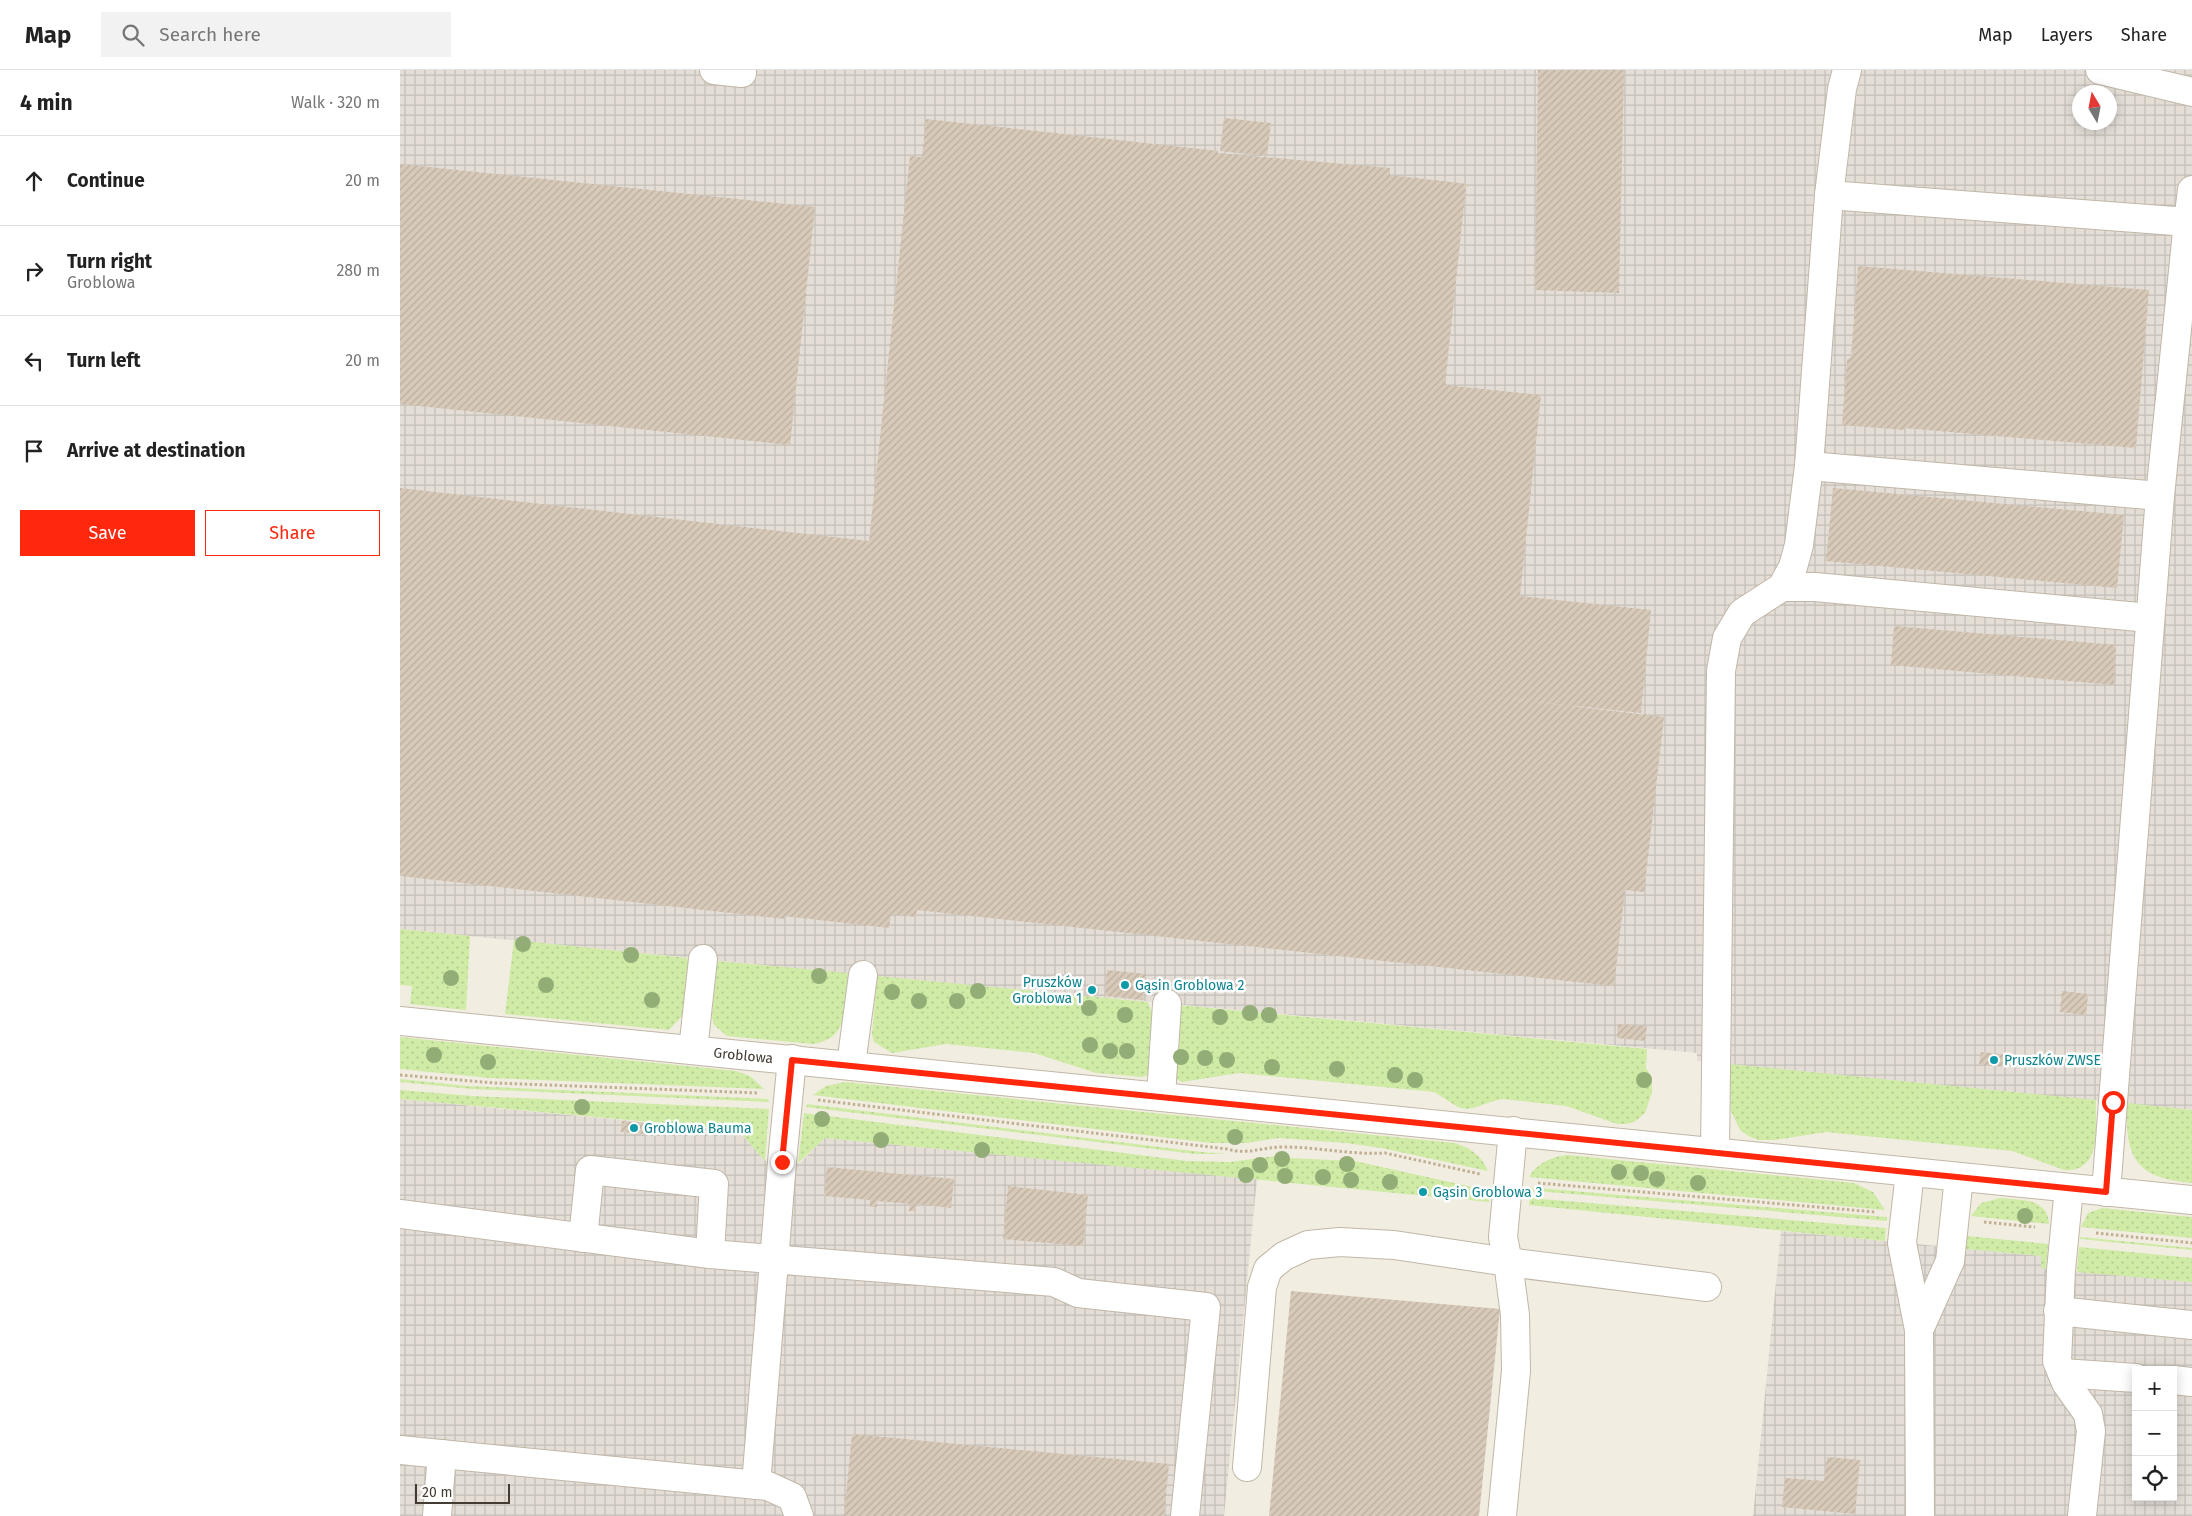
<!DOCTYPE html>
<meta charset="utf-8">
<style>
body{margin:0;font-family:"Fira Sans",sans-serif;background:#f2f2f2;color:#222}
.controls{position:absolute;right:15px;bottom:15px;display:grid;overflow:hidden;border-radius:0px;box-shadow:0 2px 12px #0003}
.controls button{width:45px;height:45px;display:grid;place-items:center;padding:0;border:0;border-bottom:1px solid #e0e0e0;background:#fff;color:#222;font:25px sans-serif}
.compass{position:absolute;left:1672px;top:15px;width:45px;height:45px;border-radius:50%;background:#fff;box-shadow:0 2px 12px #0003;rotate:350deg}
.scale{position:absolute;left:15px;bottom:12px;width:95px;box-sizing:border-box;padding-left:5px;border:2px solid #443c32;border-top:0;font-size:14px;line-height:18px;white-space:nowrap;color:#443c32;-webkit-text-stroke:4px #fff;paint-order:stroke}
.stop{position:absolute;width:15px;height:15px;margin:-11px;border:4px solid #ff270c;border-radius:50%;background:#fff}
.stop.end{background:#ff270c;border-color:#fff;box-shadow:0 1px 5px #0008}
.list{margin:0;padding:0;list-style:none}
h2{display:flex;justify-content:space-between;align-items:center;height:65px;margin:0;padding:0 20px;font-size:21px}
h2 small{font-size:16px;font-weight:400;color:#767676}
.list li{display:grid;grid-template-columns:32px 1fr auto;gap:15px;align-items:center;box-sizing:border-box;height:90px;padding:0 20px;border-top:1px solid #e0e0e0}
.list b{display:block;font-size:19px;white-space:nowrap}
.list p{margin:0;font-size:16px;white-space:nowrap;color:#767676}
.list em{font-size:16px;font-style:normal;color:#767676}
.actions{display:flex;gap:10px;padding:15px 20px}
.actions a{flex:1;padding:11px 0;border:1px solid #ff270c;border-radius:0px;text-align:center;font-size:18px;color:#ff270c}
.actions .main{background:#ff270c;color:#fff}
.icon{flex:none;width:28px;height:28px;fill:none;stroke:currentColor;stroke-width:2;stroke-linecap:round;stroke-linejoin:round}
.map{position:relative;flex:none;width:1792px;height:1446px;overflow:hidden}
header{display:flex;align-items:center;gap:30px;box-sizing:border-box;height:70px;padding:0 25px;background:#fff;border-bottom:1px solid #e0e0e0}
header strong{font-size:24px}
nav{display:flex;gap:28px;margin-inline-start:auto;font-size:18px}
.search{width:350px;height:45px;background:#f2f2f2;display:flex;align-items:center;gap:12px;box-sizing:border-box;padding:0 18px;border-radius:0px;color:#767676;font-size:19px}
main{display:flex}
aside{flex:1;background:#fff}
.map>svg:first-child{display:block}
</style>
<header>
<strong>Map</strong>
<div class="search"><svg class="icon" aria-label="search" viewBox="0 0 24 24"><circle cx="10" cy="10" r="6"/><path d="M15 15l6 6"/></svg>Search here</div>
<nav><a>Map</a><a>Layers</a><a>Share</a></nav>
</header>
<main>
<aside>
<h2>4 min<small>Walk · 320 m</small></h2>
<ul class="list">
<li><svg class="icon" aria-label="ahead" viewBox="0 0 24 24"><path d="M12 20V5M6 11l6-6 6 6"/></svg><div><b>Continue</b></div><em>20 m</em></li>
<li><svg class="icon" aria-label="right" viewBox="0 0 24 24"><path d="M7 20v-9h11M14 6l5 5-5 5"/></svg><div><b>Turn right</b><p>Groblowa</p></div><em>280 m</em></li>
<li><svg class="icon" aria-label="left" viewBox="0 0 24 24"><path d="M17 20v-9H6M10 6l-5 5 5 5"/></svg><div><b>Turn left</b></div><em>20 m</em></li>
<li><svg class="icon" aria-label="arrive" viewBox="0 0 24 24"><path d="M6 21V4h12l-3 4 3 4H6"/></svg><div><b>Arrive at destination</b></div></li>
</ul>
<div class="actions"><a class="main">Save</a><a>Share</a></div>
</aside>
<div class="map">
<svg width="1792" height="1446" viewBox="0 0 1792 1446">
<defs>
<pattern id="industrial-grid" width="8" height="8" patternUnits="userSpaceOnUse" patternTransform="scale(1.25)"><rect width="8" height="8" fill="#e4ded7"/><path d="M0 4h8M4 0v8" fill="none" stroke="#c5bfb9"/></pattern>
<pattern id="grass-dots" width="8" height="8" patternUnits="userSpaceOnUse" patternTransform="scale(1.25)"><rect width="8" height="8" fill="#cfeba6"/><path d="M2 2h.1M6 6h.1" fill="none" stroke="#b3ca8f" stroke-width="1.8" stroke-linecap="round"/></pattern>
<pattern id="building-hatch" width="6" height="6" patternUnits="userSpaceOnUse" patternTransform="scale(1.25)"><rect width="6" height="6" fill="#d8cab9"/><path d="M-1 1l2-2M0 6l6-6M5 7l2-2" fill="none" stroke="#bbaea0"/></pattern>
</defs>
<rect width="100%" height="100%" fill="#f2ede1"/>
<path fill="url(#industrial-grid)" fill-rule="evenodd" d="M0,0H1792V1040L1297,991V983L443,903L0,859ZM1680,22H1710V52H1680Z
M0,1029L338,1061L366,1091L400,1093L424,1068L857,1109L824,1446H0Z
M1381,1161L1642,1186V1198L1792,1212V1446H1353ZM1736,1300H1773V1427H1736Z"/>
<path fill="url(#grass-dots)" d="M0,859L70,866L66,940L10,934L12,916L0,915Z
M114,870L287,888L289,896L283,945L269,960L105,944Z
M317,891L448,903C446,921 448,951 435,964C430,970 421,972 414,974L327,966L314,955L312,948Z
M477,906L748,932L756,956L751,1004L742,1007L696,1003L634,983L546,974L492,983L474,972L472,964Z
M779,935L1247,979L1246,998L1252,1007V1022L1245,1043L1236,1051L1227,1054H1217L1166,1036L1103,1029C1090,1030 1072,1042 1061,1038C1054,1036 1042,1026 1034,1022L839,1003L782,1012L773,1007Z
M0,967L336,1001L350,1006L364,1019L90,1008L0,999Z
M1330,994L1696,1030C1695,1056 1703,1103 1664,1100L1612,1081L1426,1062L1374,1070H1359L1350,1067L1340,1060L1331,1041Z
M0,1009L67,1016L368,1029L369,1032L72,1019L0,1012Z
M445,1012L1054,1073C1070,1077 1082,1086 1088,1101L981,1078L946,1073L879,1068L846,1073H811L413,1025L426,1016Z
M0,1020L73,1026L369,1039L365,1091L338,1060L0,1029Z
M1727,1033L1792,1040V1113C1735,1108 1725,1088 1727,1033Z
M407,1034L801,1082L828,1084H795L406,1037Z
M404,1043L787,1091L830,1092L883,1085L888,1088L955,1091L1090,1121L1089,1132L425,1068L398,1093Z
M1167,1085L1454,1113L1473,1122L1485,1140L1129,1107C1137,1093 1151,1087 1167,1085Z
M1125,1117L1487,1147V1151L1125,1120Z
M1130,1128L1486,1158L1485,1171L1129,1135Z
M1600,1128C1620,1130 1648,1128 1649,1154L1571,1146L1581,1133Z
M1702,1138L1792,1147V1168L1681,1157L1688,1143Z
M1567,1166L1648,1174L1646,1199L1641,1198V1186L1566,1179Z
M1680,1167L1792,1178V1180L1680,1169Z
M1679,1177L1792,1188V1212L1677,1202Z"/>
<path fill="url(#building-hatch)" d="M1138,0H1224L1219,223L1135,220Z
M824,48L871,53L867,86L820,81Z
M526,49L818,81V83L990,98V105L1068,114V117L1066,116L1045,315L1141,325L1120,526L1251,540L1241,643L1111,629L1264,647L1244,822L1225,820L1214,916L517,840L516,847L491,844L489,858L384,846V849L0,806V418L469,471L510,86L522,87Z
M0,94L415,137L390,375L0,334Z
M1458,196L1749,220L1736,378L1504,358V360L1442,355L1447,290L1451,287Z
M1433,418L1724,445L1717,518L1426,491Z
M1494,556L1716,575L1714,615L1491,595Z
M707,900L746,904L743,930L705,926Z
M687,916L699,918L698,924L686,923Z
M1662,921L1688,924L1686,945L1660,942Z
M1218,954L1247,956L1245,971L1217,968Z
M1581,982L1609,985L1608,997L1579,995Z
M222,1051L246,1053L245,1064L221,1062Z
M427,1097L554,1109L551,1138L516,1134V1141H509L510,1134L477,1131V1137H470V1130L424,1126Z
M608,1116L688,1125L683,1176L603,1169Z
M1018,1119L1029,1120V1126L1017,1125Z
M891,1221L1100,1239L1079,1446H869Z
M452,1364L769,1394L764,1446H444Z
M1427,1387L1460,1390L1455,1444L1382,1437L1385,1408L1424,1411Z"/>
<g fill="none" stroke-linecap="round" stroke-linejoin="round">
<defs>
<g id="minor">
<path d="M314,0L342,3"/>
<path d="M1700,0L1792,22"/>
<path d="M1429,125L1788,152L1760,426L1706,1122"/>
<path d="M1788,152L1792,120"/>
<path d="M1409,396L1760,426"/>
<path d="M1382,517H1415L1750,548"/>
<path id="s1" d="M0,951L1792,1130"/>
<path d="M293,980L303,889"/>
<path d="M451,995L463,905"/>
<path d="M761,1026L767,934"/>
<path d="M1113,1061L1103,1167L1108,1192L1307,1217"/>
<path d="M1315,1081L1321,601L1327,568L1342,543L1382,517L1393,497L1399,475L1409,396L1429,125L1442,19L1447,0"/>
<path d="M1510,1102L1502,1173L1519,1260L1520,1446"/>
<path d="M1669,1118L1661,1200L1657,1291L1666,1313L1688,1344L1691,1361L1682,1446"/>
<path d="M0,1144L310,1184L654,1212L678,1223L806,1237L785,1446"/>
<path d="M183,1168L190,1100L314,1114L310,1184"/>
<path d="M1658,1241L1792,1255"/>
<path d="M1519,1260L1550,1191L1559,1107"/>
<path d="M1662,1303L1736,1308"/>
<path d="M1773,1310L1792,1312"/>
<path d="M0,1380L368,1416L392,1427L399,1446"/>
<path d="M847,1397L862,1217L868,1199L884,1186L908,1175L940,1172L994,1175L1108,1192L1115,1245L1116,1301L1102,1446"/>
<path d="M356,1415L382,1092L392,989"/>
<path d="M37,1446L42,1384"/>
</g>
</defs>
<use href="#minor" stroke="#c1b7a7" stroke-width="30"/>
<path stroke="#c1af94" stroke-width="3" stroke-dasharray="2.5 2.5" stroke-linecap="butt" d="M0,1005L95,1013L359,1023
M418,1030L827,1079C849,1085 862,1077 884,1077C918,1077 951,1085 985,1083L1080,1104
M1138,1113L1475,1142
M1584,1152L1635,1157
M1696,1163L1792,1173"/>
<use href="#minor" stroke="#fff" stroke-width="28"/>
</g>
<g fill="#93ad77">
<circle cx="123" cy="874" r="8"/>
<circle cx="231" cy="885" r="8"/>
<circle cx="419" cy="906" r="8"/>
<circle cx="51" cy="908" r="8"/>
<circle cx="146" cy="915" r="8"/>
<circle cx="578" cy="921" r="8"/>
<circle cx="492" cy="922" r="8"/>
<circle cx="252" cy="930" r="8"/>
<circle cx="519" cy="931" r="8"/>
<circle cx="557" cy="931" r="8"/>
<circle cx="689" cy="938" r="8"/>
<circle cx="850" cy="943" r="8"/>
<circle cx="725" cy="945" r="8"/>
<circle cx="869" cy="945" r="8"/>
<circle cx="820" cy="947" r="8"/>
<circle cx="690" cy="975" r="8"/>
<circle cx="710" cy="981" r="8"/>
<circle cx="727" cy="981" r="8"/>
<circle cx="34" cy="985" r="8"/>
<circle cx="781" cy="987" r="8"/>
<circle cx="805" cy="988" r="8"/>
<circle cx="827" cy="990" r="8"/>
<circle cx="88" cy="992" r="8"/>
<circle cx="872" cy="997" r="8"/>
<circle cx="937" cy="999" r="8"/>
<circle cx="995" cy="1005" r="8"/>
<circle cx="1015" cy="1010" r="8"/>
<circle cx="1244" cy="1010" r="8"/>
<circle cx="182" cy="1037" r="8"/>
<circle cx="422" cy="1049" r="8"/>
<circle cx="835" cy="1067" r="8"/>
<circle cx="481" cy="1070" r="8"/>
<circle cx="582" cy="1080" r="8"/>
<circle cx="882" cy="1089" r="8"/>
<circle cx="947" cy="1094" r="8"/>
<circle cx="860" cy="1095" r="8"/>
<circle cx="1219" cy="1102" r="8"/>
<circle cx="1241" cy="1103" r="8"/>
<circle cx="846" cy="1105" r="8"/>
<circle cx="885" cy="1106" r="8"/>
<circle cx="923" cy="1107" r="8"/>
<circle cx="1257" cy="1109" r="8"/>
<circle cx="951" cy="1110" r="8"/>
<circle cx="990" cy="1112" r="8"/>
<circle cx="1298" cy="1113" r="8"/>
<circle cx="1625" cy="1146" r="8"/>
</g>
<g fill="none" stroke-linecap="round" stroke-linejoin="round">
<path stroke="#ff270c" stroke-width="6" d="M382,1092L392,990L1706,1122L1713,1032"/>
</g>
<g fill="#0f9aa8" stroke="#fff" stroke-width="2">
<circle cx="725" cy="915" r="5"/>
<circle cx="692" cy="920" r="5"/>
<circle cx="1594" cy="990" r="5"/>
<circle cx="234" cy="1058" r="5"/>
<circle cx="1023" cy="1122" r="5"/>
</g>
<g text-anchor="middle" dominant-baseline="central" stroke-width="5" stroke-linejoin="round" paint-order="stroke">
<g font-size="14" fill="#0d838f" stroke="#fff" text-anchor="start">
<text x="682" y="912" text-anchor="end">Pruszków<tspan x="682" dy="16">Groblowa 1</tspan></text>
<text x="735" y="915">Gąsin Groblowa 2</text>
<text x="1604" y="990">Pruszków ZWSE</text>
<text x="244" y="1058">Groblowa Bauma</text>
<text x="1033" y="1122">Gąsin Groblowa 3</text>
</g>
<g font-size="14" fill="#443c32" stroke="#fff">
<text stroke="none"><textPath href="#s1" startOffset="345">Groblowa</textPath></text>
</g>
</g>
</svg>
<div class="controls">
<button>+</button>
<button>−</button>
<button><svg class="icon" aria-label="locate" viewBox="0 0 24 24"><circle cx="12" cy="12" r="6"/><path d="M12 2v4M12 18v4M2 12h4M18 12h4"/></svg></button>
</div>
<svg class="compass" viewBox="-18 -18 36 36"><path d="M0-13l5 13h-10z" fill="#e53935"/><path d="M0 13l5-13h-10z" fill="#767676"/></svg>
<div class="scale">20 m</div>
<div class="stop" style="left:1713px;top:1032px"></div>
<div class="stop end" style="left:382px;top:1092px"></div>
</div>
</main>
